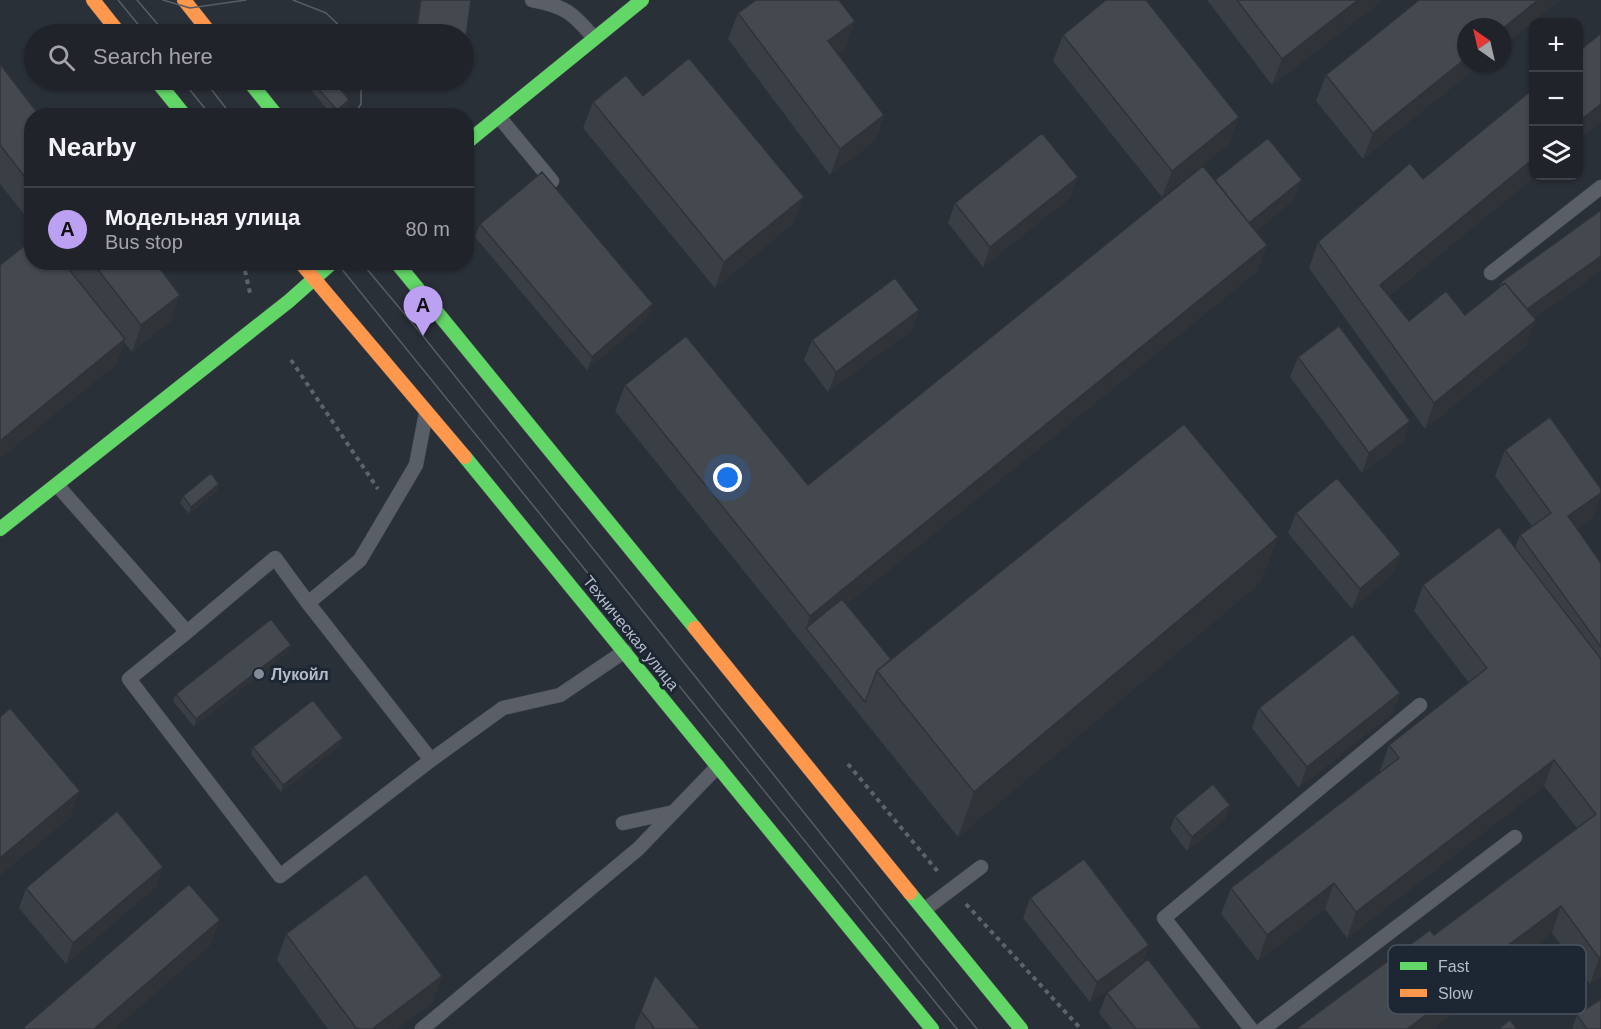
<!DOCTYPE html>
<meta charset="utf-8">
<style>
body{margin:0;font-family:Helvetica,sans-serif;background:#282c32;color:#f1f3f6}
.controls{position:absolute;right:18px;top:18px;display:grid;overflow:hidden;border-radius:12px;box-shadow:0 2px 4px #0004}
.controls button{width:54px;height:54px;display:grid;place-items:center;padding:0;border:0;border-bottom:2px solid #3d4147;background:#20242a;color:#f1f3f6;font:30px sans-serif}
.compass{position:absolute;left:1457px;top:18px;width:54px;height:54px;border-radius:50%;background:#20242a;box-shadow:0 2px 4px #0004;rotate:326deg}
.you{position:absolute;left:728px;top:478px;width:21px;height:21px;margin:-15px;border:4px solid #fff;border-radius:50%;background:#1a73e8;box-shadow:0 0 0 9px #1a73e833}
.badge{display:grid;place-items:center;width:39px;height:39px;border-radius:50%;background:#bca0f2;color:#111;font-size:20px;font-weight:700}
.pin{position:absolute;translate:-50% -50px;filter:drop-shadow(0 2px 3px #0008)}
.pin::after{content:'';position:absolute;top:32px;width:21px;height:18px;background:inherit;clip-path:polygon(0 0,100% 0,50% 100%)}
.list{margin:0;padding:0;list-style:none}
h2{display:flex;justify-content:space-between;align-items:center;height:78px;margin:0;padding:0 24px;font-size:26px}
h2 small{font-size:20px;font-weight:400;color:#a2a4a8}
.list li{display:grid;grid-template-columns:39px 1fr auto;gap:18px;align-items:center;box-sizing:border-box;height:84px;padding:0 24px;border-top:2px solid #3d4147}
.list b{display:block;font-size:22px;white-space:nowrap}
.list p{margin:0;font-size:20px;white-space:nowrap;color:#a2a4a8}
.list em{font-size:20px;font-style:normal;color:#a2a4a8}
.icon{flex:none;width:33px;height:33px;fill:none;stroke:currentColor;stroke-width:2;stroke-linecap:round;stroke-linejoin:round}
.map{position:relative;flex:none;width:1601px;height:1029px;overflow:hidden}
.search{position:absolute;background:#20242a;box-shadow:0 2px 4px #0004;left:24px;top:24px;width:450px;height:66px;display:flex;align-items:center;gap:15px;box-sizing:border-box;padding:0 21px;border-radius:33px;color:#a2a4a8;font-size:22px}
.panel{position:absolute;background:#20242a;box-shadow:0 2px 4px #0004;left:24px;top:108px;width:450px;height:162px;border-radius:24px}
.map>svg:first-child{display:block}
</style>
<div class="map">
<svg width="1601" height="1029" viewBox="0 0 1601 1029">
<rect width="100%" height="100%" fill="#2a3038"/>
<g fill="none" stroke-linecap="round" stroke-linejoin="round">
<defs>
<path id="lane" d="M532,0C565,6 573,13 594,38
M499,117L552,181
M1491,273L1601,187
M426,413L416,465L360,560L308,603L431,760L503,708L560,695L625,651
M57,485L187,632L275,558L308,603
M187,632L129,679L280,876L431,760
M623,823L674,812
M924,910L981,867
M422,1029L638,849L718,766
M1251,1029L1164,918L1420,705
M1263,1029L1515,837"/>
<path id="fast" d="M156,80L185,116
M248,80L277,116
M466,143L642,0
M396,262L695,628
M465,457L932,1029
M0,529L289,301L333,262
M910,893L1021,1029"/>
<path id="slow" d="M93,0L120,34
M184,0L211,34
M300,262L465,457
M695,628L910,893"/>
</defs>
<use href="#lane" stroke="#484c53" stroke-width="15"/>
<use href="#fast" stroke="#484c53" stroke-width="15"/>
<use href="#slow" stroke="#484c53" stroke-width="15"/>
<path stroke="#5d636a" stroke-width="4" stroke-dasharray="4.5 4.5" stroke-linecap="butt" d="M243,262L250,293
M291,360L378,489
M848,764L939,873
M966,904L1081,1029"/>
<use href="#lane" stroke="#5a5e66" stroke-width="14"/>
<use href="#fast" stroke="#63d668" stroke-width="14"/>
<use href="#slow" stroke="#ff974d" stroke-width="14"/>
<path stroke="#595d64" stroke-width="1.5" d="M118,0L146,34
M137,0L166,34
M163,0L190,8L246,0
M293,0L326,13L348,34
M182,80L211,116
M204,80L232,116
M353,116L361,104V80
M336,262L957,1029
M361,262L423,336L977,1029"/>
</g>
<path fill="#3a3f45" d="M420,0H471L464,47V34H415Z
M1207,0H1383L1272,85Z
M1560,0L1363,159L1316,101L1326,75Z
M738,13L846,47L838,53L884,115L875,141L830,175L728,39Z
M1063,35L1230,143L1162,197L1053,61Z
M0,64L32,116V224L0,184Z
M420,80H441L428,90Z
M312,82L349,100L347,107L336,116H333L310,89Z
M643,96L794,223L715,288L583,128L593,102Z
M1535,176L1389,296L1409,321L1465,315L1499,288L1501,282L1534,319L1526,346L1425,429L1309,268L1318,242L1423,179Z
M1215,180L1294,200L1256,231L1267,245L1258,271L846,605L891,659L1261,582L958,837L615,411L625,385L808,485Z
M1070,198L983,267L948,223L955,203Z
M480,224L648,318L587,370L475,237Z
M32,262H155L171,321L132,352L124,342L116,365Z
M919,310L912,330L828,392L804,360L812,340Z
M1298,357L1403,442L1362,473L1290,377Z
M1505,450L1593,518L1577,529L1601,563V976L1590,984L1552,933L1464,997L1460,1009L1434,935L1577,828L1544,786L1347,938L1325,909L1258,961L1221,914L1231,888L1381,772L1380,771L1389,745L1469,683L1414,611L1423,585L1515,548L1520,535L1532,526L1495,476Z
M219,484L217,491L189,514L180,503L183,496Z
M1296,513L1393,574L1352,609L1288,533Z
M291,645L288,652L194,727L173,701L176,694Z
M1400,693L1393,713L1299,788L1252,728L1259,708Z
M341,745L281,792L251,754L253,747Z
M1230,805L1225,819L1187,851L1170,829L1175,816Z
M163,867L156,887L66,964L19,908L26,888Z
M1030,898L1149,945L1142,964L1201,1028L1200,1029H1112L1099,1013L1107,993L1136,969L1090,1002L1023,918Z
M286,934L442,976L433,1002L397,1029H328L277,960Z
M641,1011L700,1029H634Z
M1577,1015L1601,1029H1572Z"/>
<path fill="#303338" d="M1358,0H1383L1272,85L1282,59Z
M1538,0H1560L1502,47V29Z
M855,21L846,47L819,67L828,41Z
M1466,58V63H1482L1363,159L1373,133Z
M435,80H441L428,90L431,83Z
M349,100L347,107L336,116H335L337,110Z
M1601,104V122L1578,140V122Z
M884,115L875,141L830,175L840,149Z
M1239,117L1230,143L1162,197L1172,171Z
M1533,159V176H1535L1370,311L1380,285Z
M1078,177L1070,198L983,267L990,247Z
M1302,180L1294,200L1238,246L1245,226Z
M804,197L794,223L715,288L724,262Z
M1267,245L1258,271L811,634L806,628L810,616Z
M1601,256V271L1515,333L1523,312Z
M180,295L171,321L132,352L141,325Z
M653,304L648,318L587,370L592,357Z
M919,310L912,330L828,392L836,372Z
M1536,320L1526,346L1425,429L1434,403Z
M125,339L116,365L0,459V441Z
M1410,421L1403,442L1362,473L1369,453Z
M219,484L217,491L189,514L191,507Z
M1601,493V497L1593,518L1559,542L1568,516Z
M1278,537L1261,582L958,837L974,792Z
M1401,554L1393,574L1352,609L1360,589Z
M291,645L288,652L194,727L196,719Z
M1400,693L1393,713L1299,788L1307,767Z
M343,738L341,745L281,792L283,785Z
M1554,760L1544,786L1347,938L1356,912Z
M80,791L71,817L0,876V858Z
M1230,805L1225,819L1187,851L1192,837Z
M163,867L156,887L66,964L73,943Z
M1334,883L1325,909L1258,961L1267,935Z
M1561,906L1552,933L1464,997L1460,1009L1433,1029H1407L1465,977Z
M220,920L210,946L115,1029H94Z
M1149,945L1141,965L1090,1002L1097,982Z
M1601,957V976L1590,984L1599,958Z
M442,976L433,1002L397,1029H372Z"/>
<path fill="#444950" stroke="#303338" stroke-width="1.5" d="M421,0H471L465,44H464V34H416Z
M756,0H839L855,21L828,41L884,115L840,149L738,13Z
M1106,0H1146L1239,117L1172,171L1063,35Z
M1237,0H1358L1282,59Z
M1419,0H1538L1502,29V27H1466V58L1373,133L1326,75Z
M1601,33V104L1578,122V52Z
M689,58L804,197L724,262L593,102L626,75L643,96Z
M0,64L40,116H32V186L0,145Z
M315,80H333L349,100L337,110L312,82Z
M1533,89V159L1380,285L1409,321L1446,291L1465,315L1505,283L1536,320L1434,403L1318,242L1410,163L1423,179Z
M1042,133L1078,177L990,247L955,203Z
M1268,138L1302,180L1249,223L1215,180Z
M1203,166L1267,245L810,616L625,385L686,336L808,485Z
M542,172L653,304L592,357L480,224Z
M1601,210V256L1527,309L1505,283L1503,285L1501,282Z
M32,240V262H63L125,339L0,441V265Z
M92,262H155L180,295L141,325Z
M895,278L919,310L836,372L812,340Z
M1339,326L1410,421L1369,453L1298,357Z
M1550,417L1601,489V493L1568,516L1601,563V647L1520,535L1551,513L1505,450Z
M1184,424L1278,537L974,792L877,671Z
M211,473L219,484L191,507L183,496Z
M1337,478L1401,554L1360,589L1296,513Z
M1499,527L1601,659V957L1599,958L1561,906L1465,977L1469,983L1407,1029H1296L1430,930L1434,935L1596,814L1554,760L1356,912L1334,883L1267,935L1231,888L1399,758L1389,745L1487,668L1423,585Z
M842,599L891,659L877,671L865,702L806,628Z
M271,619L291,645L196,719L176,694Z
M1353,634L1400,693L1307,767L1259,708Z
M313,700L343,738L283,785L253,747Z
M10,708L80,791L0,858V717Z
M1213,784L1230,805L1192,837L1175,816Z
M117,811L163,867L73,943L26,888Z
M1084,859L1149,945L1097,982L1030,898Z
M366,874L442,976L372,1029H357L286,934Z
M189,884L220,920L94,1029H25L24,1027Z
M1148,959L1201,1028L1199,1029H1136L1107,993Z
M655,975L700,1029H655L641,1011Z
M1601,999V1029H1587L1577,1015Z
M1510,1020L1517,1029H1498Z"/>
<circle fill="#848b96" stroke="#1d2633" stroke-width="2" cx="259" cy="674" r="6"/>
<g text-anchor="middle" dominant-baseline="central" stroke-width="6" stroke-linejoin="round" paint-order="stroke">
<g font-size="16" fill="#b4bcc9" stroke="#1d2633">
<text transform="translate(631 633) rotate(51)">Техническая улица</text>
</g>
<g font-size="16" font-weight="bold" fill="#b4bcc9" stroke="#1d2633" text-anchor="start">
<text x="271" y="674">Лукойл</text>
</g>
</g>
<rect x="1388" y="945" width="198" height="69" rx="9" fill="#1d2633" stroke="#4a5360" stroke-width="1.5"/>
<rect x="1400" y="962" width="27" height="8" fill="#63d668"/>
<rect x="1400" y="989" width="27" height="8" fill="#ff974d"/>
<g font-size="16" fill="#b4bcc9">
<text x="1438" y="972">Fast</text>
<text x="1438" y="999">Slow</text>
</g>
</svg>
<div class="controls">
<button>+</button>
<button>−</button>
<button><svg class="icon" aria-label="layers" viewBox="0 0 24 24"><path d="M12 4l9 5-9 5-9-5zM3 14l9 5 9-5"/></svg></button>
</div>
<svg class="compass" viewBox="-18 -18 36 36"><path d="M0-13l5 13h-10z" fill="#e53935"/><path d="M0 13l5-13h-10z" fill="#a2a4a8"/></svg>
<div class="you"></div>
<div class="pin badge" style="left:423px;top:336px">A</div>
<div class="search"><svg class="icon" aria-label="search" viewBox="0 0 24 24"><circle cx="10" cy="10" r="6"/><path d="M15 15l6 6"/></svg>Search here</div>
<section class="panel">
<h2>Nearby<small></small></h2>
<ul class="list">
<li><span class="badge">A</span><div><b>Модельная улица</b><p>Bus stop</p></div><em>80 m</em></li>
</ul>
</section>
</div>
